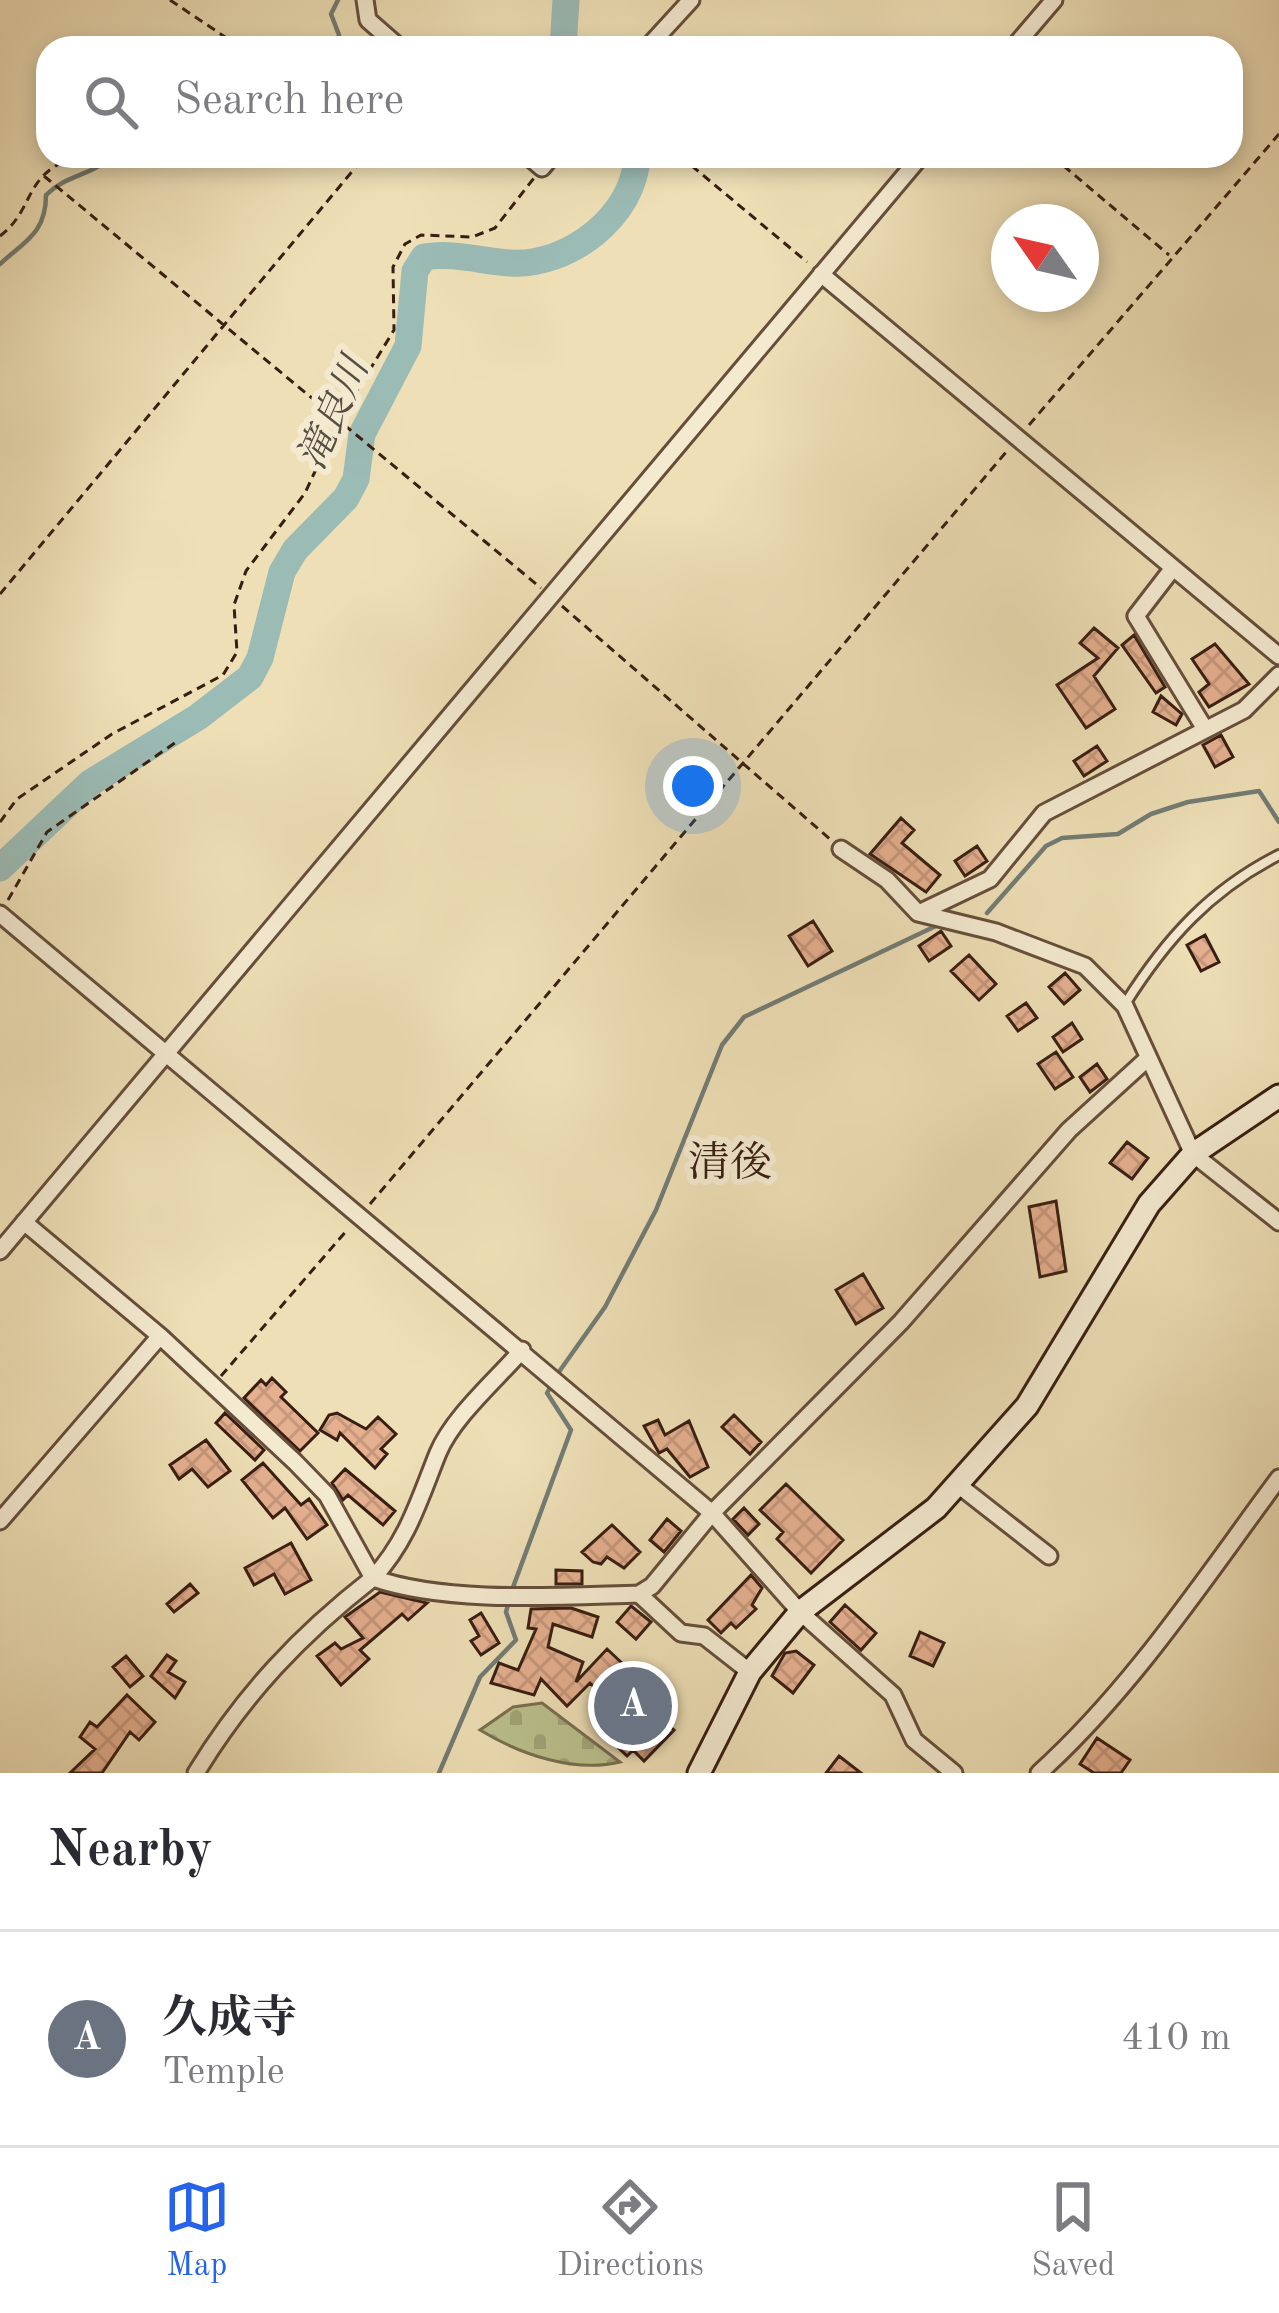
<!DOCTYPE html>
<meta charset="utf-8">
<style>
body{margin:0;font-family:"Old Standard TT","Noto Serif JP",serif;background:#f2f2f3;color:#2b2b33}
.compass{position:absolute;left:991px;top:204px;width:108px;height:108px;border-radius:50%;background:#fff;box-shadow:0 6px 18px #0003;rotate:304deg}
.you{position:absolute;left:693px;top:786px;width:42px;height:42px;margin:-30px;border:9px solid #fff;border-radius:50%;background:#1a73e8;box-shadow:0 0 0 18px #1a73e833}
.badge{display:grid;place-items:center;width:78px;height:78px;border-radius:50%;background:#2563eb;color:#fff;font-size:39px;font-weight:700}
.pin{position:absolute;translate:-50% -50%;border:6px solid #fff;box-shadow:0 3px 12px #0006}
.list{margin:0;padding:0;list-style:none}
h2{display:flex;justify-content:space-between;align-items:center;height:156px;margin:0;padding:0 48px;font-size:51px}
h2 small{font-size:39px;font-weight:400;color:#7c7c81}
.list li{display:grid;grid-template-columns:78px 1fr auto;gap:36px;align-items:center;box-sizing:border-box;height:216px;padding:0 48px;border-top:3px solid #e1e1e2}
.list b{display:block;font-size:45px;white-space:nowrap}
.list p{margin:0;font-size:39px;white-space:nowrap;color:#7c7c81}
.list em{font-size:39px;font-style:normal;color:#7c7c81}
.icon{flex:none;width:66px;height:66px;fill:none;stroke:currentColor;stroke-width:2;stroke-linecap:round;stroke-linejoin:round}
.map{position:relative;flex:none;width:1279px;height:1773px;overflow:hidden}
.search{position:absolute;background:#fff;box-shadow:0 6px 18px #0003;left:36px;right:36px;top:36px;height:132px;display:flex;align-items:center;gap:30px;box-sizing:border-box;padding:0 42px;border-radius:36px;color:#7c7c81;font-size:45px}
.sheet{height:372px;background:#fff}
nav{display:flex;justify-content:space-around;align-items:center;box-sizing:border-box;height:168px;border-top:3px solid #e1e1e2;background:#fff;font-size:33px;color:#7c7c81}
nav a{display:grid;justify-items:center;gap:6px}
nav .on{color:#2563eb}
.map>svg:first-child{display:block}
</style>
<div class="map">
<svg width="1279" height="1773" viewBox="0 0 1279 1773">
<defs>
<pattern id="cemetery-stones" width="16" height="16" patternUnits="userSpaceOnUse" patternTransform="scale(3)"><rect width="16" height="16" fill="#bac18d"/><path d="M2 7V4a2 2 0 0 1 4 0v3zM10 15v-3a2 2 0 0 1 4 0v3z" fill="#a1a579"/></pattern>
<pattern id="building-cross-hatch" width="8" height="8" patternUnits="userSpaceOnUse" patternTransform="scale(3)"><rect width="8" height="8" fill="#e5b090"/><path d="M0 0l8 8M0 8l8-8" fill="none" stroke="#c5977b"/></pattern>
</defs>
<rect width="100%" height="100%" fill="#eedfb6"/>
<filter id="stains"><feTurbulence type="fractalNoise" baseFrequency=".00167" numOctaves="4"/><feColorMatrix values="0 0 0 0 .2 0 0 0 0 .09 0 0 0 0 .02 0 0 0 .5 -.17"/></filter>
<radialGradient id="worn" r=".72"><stop offset=".6" stop-color="#630" stop-opacity="0"/><stop offset="1" stop-color="#630" stop-opacity=".3"/></radialGradient>
<path fill="url(#cemetery-stones)" stroke="#797050" stroke-width="3" d="M542,1703L620,1762C575,1773 521,1755 480,1730L513,1707Z"/>
<g fill="none" stroke-linecap="round" stroke-linejoin="round">
<path stroke="#737c74" stroke-width="4.5" d="M336,48L339,35L331,14L338,0
M0,264C25,241 46,233 46,195C68,173 94,176 110,156
M987,913L1046,846L1062,838L1118,834L1151,814L1188,802L1259,791L1279,822
M556,1376L605,1307L656,1210L722,1045L744,1017L938,925
M512,1590L571,1430L547,1393L551,1386
M439,1773L480,1677L516,1640L506,1612L509,1601"/>
<path stroke="#9bbbb5" stroke-width="27" d="M563,48L566,0
M0,868L90,783L198,717L250,677L260,658L282,572L295,550L346,498L356,479L362,434L408,346L415,271L424,257C454,252 480,261 510,263C568,267 635,216 637,156"/>
</g>
<path fill="url(#building-cross-hatch)" stroke="#381e12" stroke-width="3" d="M1094,628L1118,648L1094,676L1115,709L1086,728L1057,685L1098,658L1080,643Z
M1134,635L1165,687L1156,693L1122,645Z
M1215,644L1249,684L1209,707L1199,692L1209,684L1192,659Z
M1161,696L1182,714L1176,725L1153,712Z
M1221,735L1233,757L1215,767L1203,745Z
M1097,746L1107,761L1084,776L1074,761Z
M901,818L914,830L902,843L940,875L926,892L870,854Z
M977,846L987,861L965,876L955,861Z
M813,921L832,951L808,966L789,936Z
M941,931L951,946L929,961L919,946Z
M1205,935L1219,962L1201,971L1187,945Z
M969,955L996,984L979,1000L951,971Z
M1065,973L1080,990L1064,1004L1049,987Z
M1026,1003L1037,1018L1018,1031L1007,1016Z
M1072,1023L1082,1039L1063,1052L1053,1037Z
M1056,1052L1073,1077L1055,1089L1038,1064Z
M1097,1064L1107,1079L1090,1092L1080,1077Z
M1127,1142L1148,1158L1132,1179L1110,1163Z
M1056,1201L1066,1271L1040,1277L1029,1207Z
M863,1274L883,1308L856,1324L836,1290Z
M272,1378L286,1392L281,1397L318,1433L300,1451L244,1398L261,1380L266,1385Z
M225,1413L264,1450L255,1460L216,1423Z
M337,1413L366,1429L378,1417L396,1434L381,1449L387,1454L375,1468L340,1433L337,1440L320,1430L329,1415Z
M734,1415L761,1442L750,1454L722,1427Z
M658,1420L665,1435L689,1421L708,1467L690,1477L667,1449L659,1453L644,1426Z
M206,1440L230,1471L208,1487L192,1469L179,1479L170,1465Z
M263,1463L301,1505L309,1499L327,1525L307,1539L285,1508L273,1518L242,1480Z
M345,1469L395,1511L383,1525L348,1495L343,1500L332,1483Z
M786,1484L843,1540L811,1573L777,1539L783,1532L760,1510Z
M744,1508L759,1524L748,1535L733,1519Z
M667,1519L681,1531L664,1552L650,1540Z
M612,1525L640,1552L624,1568L607,1557L601,1564L593,1562L582,1552Z
M291,1543L311,1580L285,1594L274,1574L254,1585L245,1568Z
M556,1570L582,1571V1584H556Z
M751,1575L762,1588L752,1605L756,1609L736,1628L731,1623L721,1633L708,1620Z
M190,1584L198,1593L174,1612L167,1604Z
M380,1592L427,1603L408,1620L402,1614L360,1650L369,1659L341,1685L317,1656L335,1643L341,1649L363,1638L345,1617Z
M845,1605L876,1633L861,1650L830,1622Z
M631,1606L651,1622L636,1639L617,1622Z
M571,1608L598,1617L592,1637L553,1624L548,1647L583,1662L576,1682L607,1649L624,1665L612,1677L639,1702L643,1697L671,1719L667,1724L674,1730L644,1761L633,1750L627,1756L608,1738L627,1719L590,1683L567,1706L541,1679L534,1695L491,1683L499,1663L518,1670L536,1629L528,1628L531,1609Z
M481,1613L499,1643L481,1655L471,1641L479,1636L470,1620Z
M920,1632L944,1643L933,1666L910,1656Z
M796,1651L814,1665L793,1693L772,1676L785,1653Z
M167,1655L176,1661L168,1672L185,1682L175,1698L151,1676Z
M126,1656L143,1676L130,1687L113,1667Z
M127,1695L155,1722L139,1740L130,1732L102,1773H70L95,1749L80,1737L90,1722L97,1727Z
M1097,1738L1130,1760L1121,1773H1094L1080,1764Z
M839,1756L861,1773H826Z"/>
<g fill="none" stroke-linecap="round" stroke-linejoin="round">
<defs>
<path id="lane" d="M1125,1004C1166,939 1210,890 1279,855"/>
<path id="street" d="M365,0L368,20L400,48
M647,48L691,0
M1013,48L1054,0
M528,156L542,168L552,156
M821,274L1279,656
M1173,568L1136,616L1205,729
M841,849L887,880L918,913L996,932L1085,966L1125,1006L1193,1154L1279,1222
M921,912L990,879L1044,813L1244,710L1279,675
M0,914L712,1513L800,1612L893,1695L914,1740L954,1773
M24,1222L160,1336L295,1462L327,1495L373,1578C408,1540 419,1500 438,1453C453,1417 496,1380 522,1350
M0,1251L921,156
M957,1484L1049,1556
M0,1521L160,1336
M639,1594L681,1633L704,1636L750,1672
M196,1773C244,1694 300,1635 373,1578C447,1604 560,1596 639,1594L652,1586L712,1513L901,1322L1069,1130L1147,1059
M1039,1773C1133,1688 1204,1579 1279,1478"/>
<path id="secondary" d="M699,1773L750,1672L800,1612L936,1508L1027,1406L1149,1204L1193,1154L1279,1096"/>
</defs>
<use href="#lane" stroke="#664e3b" stroke-width="14"/>
<use href="#street" stroke="#664e3b" stroke-width="21"/>
<use href="#secondary" stroke="#381e12" stroke-width="27"/>
<path stroke="#381e12" stroke-width="3" stroke-dasharray="9 6" stroke-linecap="butt" d="M170,0L234,43L228,48
M680,156L807,262
M1052,156L1169,255
M44,176L541,588
M0,236C30,213 25,186 54,167C63,160 80,159 91,156
M1029,425L1279,134
M0,594L365,156
M562,606L831,840
M0,822L17,799L112,734L223,675L237,652L234,605L246,571L305,493L338,422L394,330L393,267L405,244L421,235L472,237L495,228L534,178
M8,900L47,832L179,740
M370,1204L1007,451
M221,1376L348,1229"/>
<use href="#lane" stroke="#f4ead0" stroke-width="8"/>
<use href="#street" stroke="#f4ead0" stroke-width="15"/>
<use href="#secondary" stroke="#f4ead0" stroke-width="21"/>
</g>
<g text-anchor="middle" dominant-baseline="central" stroke-width="12" stroke-linejoin="round" paint-order="stroke">
<g font-size="39" font-style="italic" fill="#564d43" stroke="#f4ead0">
<text transform="translate(335 414) rotate(-66)">滝良川</text>
</g>
<g font-size="42" fill="#381e12" stroke="#f4ead0">
<text x="730" y="1165">清後</text>
</g>
</g>
<rect width="100%" height="100%" filter="url(#stains)"/>
<rect width="100%" height="100%" fill="url(#worn)"/>
</svg>
<svg class="compass" viewBox="-18 -18 36 36"><path d="M0-13l5 13h-10z" fill="#e53935"/><path d="M0 13l5-13h-10z" fill="#7c7c81"/></svg>
<div class="you"></div>
<div class="pin badge" style="left:633px;top:1706px;background:#6b7280">A</div>
<div class="search"><svg class="icon" aria-label="search" viewBox="0 0 24 24"><circle cx="10" cy="10" r="6"/><path d="M15 15l6 6"/></svg>Search here</div>
</div>
<section class="sheet">
<h2>Nearby<small></small></h2>
<ul class="list">
<li><span class="badge" style="background:#6b7280">A</span><div><b>久成寺</b><p>Temple</p></div><em>410 m</em></li>
</ul>
</section>
<nav>
<a class="on"><svg class="icon" aria-label="map" viewBox="0 0 24 24"><path d="M3 6l6-2 6 2 6-2v14l-6 2-6-2-6 2zM9 4v14M15 6v14"/></svg>Map</a>
<a><svg class="icon" aria-label="directions" viewBox="0 0 24 24"><path d="M12 3l9 9-9 9-9-9zM9 14v-3h6M13 9l2 2-2 2"/></svg>Directions</a>
<a><svg class="icon" aria-label="saved" viewBox="0 0 24 24"><path d="M7 4h10v16l-5-4-5 4z"/></svg>Saved</a>
</nav>
